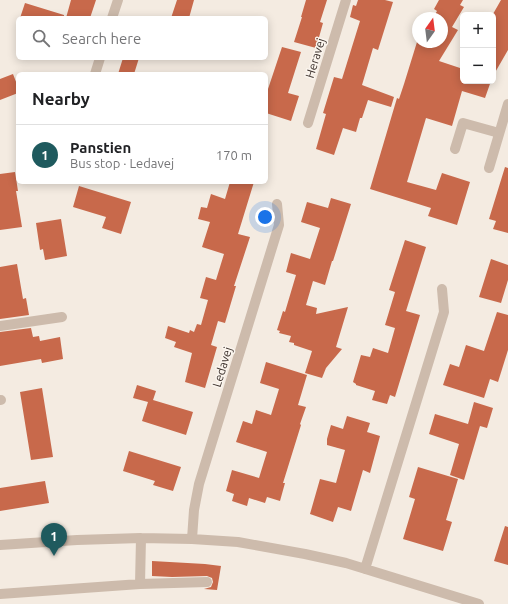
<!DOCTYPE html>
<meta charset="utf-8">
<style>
body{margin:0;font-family:Ubuntu,sans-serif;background:#f6f6f6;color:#202124}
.controls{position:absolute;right:12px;top:12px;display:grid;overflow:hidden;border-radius:6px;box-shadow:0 2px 10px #0003}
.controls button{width:36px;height:36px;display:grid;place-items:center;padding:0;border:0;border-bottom:1px solid #e0e0e0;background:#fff;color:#202124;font:20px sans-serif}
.compass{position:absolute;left:412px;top:12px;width:36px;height:36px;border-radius:50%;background:#fff;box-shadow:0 2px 10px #0003;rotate:14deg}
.you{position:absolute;left:265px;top:217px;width:14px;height:14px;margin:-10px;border:3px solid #fff;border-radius:50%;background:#1a73e8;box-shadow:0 0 0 6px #1a73e833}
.badge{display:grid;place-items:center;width:26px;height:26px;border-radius:50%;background:#1f5a5e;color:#fff;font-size:13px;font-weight:700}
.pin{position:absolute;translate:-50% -33px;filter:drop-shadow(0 1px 2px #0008)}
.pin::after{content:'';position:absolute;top:21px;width:14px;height:12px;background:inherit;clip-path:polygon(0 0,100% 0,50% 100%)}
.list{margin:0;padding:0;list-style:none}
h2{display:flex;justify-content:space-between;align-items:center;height:52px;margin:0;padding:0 16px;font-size:17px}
h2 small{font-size:13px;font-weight:400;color:#757577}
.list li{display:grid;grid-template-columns:26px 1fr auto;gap:12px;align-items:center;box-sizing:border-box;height:60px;padding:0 16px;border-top:1px solid #e0e0e0}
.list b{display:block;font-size:15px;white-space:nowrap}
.list p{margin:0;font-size:13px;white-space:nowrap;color:#757577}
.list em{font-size:13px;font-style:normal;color:#757577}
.icon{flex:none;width:22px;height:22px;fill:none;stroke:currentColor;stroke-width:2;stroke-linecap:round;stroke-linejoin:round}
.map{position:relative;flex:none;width:508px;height:604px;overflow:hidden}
.search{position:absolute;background:#fff;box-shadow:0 2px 10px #0003;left:16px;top:16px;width:252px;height:44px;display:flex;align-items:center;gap:10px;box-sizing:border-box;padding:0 14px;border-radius:6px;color:#757577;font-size:15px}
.panel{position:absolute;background:#fff;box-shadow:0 2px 10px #0003;left:16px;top:72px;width:252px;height:112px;border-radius:6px}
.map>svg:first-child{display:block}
</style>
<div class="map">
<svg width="508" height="604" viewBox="0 0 508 604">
<rect width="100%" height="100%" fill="#f4ebe1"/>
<path fill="#c8694b" d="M71,0H96L90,18H66Z
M177,0H194L189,18H171Z
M306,0H327L320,22L323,23L316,48L294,42L302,17H301Z
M358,0H385L393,2L378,50L373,48L362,85L394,97L391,107L368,100L362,118H360L356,132L343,128L334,155L316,149L326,114L323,113L334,77L342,79L360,21L350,17L353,5L356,6Z
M439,0H463L460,5L464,7L452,27L458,30L439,61L463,69V81H491L485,98L462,91L452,126L426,118L407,182L436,190L442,173L470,182L457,225L428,216L431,208L370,189L397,98L399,99L404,84L417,42H442V18H433L437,11L434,9Z
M501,0H508V50L493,76V14Z
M25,3L64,15V18H20Z
M282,47L301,52L288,93L299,96L291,121L266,113V95Z
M123,58H139L134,74H118Z
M13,74L18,87V93L0,100V79Z
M505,167L508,168V233L493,229L496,221L489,219Z
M15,172L18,191H16L22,227L0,230V174Z
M230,182H254L238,234L250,237L234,286H236L225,323L218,321L211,345L217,347L205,388L185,382L192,353L174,347L176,342L165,338L168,326L189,333L190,330L194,332L197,324L201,325L208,300L200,298L206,277L216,280L224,254L202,247L210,222L198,219L201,207L207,208L211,194L225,199Z
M79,186L131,202L121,234L102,228L106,217L73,207Z
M331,198L351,204L333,261H332L325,285L313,281L306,305L317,308L316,314L348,307L336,347L342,349L326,368L322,378L305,373L312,351L294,345V343L289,342L291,336L279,333L280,331L277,330L283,311L285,312L296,275L286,272L291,253L310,259L320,228L301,222L307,202L328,208Z
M61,219L67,256L45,260L43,249L40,250L36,223Z
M405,240L426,247L406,311L420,315L395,397L390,395L387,404L372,400L375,391L356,385V384L353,382L361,355L370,357L373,348L388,353L395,328L385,325L395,292L389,290Z
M491,259L508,265V280L501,303L479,297Z
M17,264L23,299L26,298L29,315L0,319V267Z
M497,312L508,315V350L498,382L490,379L484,398L443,385L450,364L459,367L466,345L484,351Z
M31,328L33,337L39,336L40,341L60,337L63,359L42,363L41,359L0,366V332Z
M266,362L307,375L298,405L306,407L300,424L301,425L283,483H285L280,501L267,497L265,503L249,498L247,506L232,501L234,494L226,491L232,470L259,478L267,452L236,442L243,421L252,424L256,410L271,415L279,389L260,383Z
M137,385L156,391L153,400L193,412L186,435L142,421L148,402L133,398Z
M42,388L53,457L31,460L20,392Z
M474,402L493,408L487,428L480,426L464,480L450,475L459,444L429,434L435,414L468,424Z
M347,416L370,423L367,432L380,436L370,473L363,470L351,511L338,507L333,522L310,514L320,479L336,483L345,450L327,445V439L331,425L343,429Z
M129,451L181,467L173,491L153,485L155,481L123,471Z
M418,467L458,479L446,520L452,522L443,551L403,539L415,499L409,497Z
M45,481L49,503L0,511V488Z
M505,526L508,527V565L494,561Z
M152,561L205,564L221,566L217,590L204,589L211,587L213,582L212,578L207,576L172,577L152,576Z"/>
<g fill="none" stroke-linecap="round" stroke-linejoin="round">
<path stroke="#cdbbac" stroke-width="10" d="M112,18L118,0
M95,74L100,58
M308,123L346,0
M455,149L463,123L499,133
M489,168L508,104
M0,326L62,317
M0,400H1
M192,539L194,510L199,484L279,225L277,204
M0,545L77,540L141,538L192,539L238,542L305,554L346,563L479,604
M365,569L444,312L442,289
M140,584L141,538
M0,594L140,584L207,582"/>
</g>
<g text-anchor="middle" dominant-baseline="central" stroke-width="3" stroke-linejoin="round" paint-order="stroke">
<g font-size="12" fill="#3b302b" stroke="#fbf5ee">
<text transform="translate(315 58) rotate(-73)">Heravej</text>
<text transform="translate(222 367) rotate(-73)">Ledavej</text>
</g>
</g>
</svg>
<div class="controls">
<button>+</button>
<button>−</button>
</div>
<svg class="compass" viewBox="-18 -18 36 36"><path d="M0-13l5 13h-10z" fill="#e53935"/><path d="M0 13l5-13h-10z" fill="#757577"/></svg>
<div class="you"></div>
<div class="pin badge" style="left:54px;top:556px">1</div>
<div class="search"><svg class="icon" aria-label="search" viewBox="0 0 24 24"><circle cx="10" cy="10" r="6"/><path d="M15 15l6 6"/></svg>Search here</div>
<section class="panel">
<h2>Nearby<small></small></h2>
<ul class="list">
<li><span class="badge">1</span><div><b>Panstien</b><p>Bus stop · Ledavej</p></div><em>170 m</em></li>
</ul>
</section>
</div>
